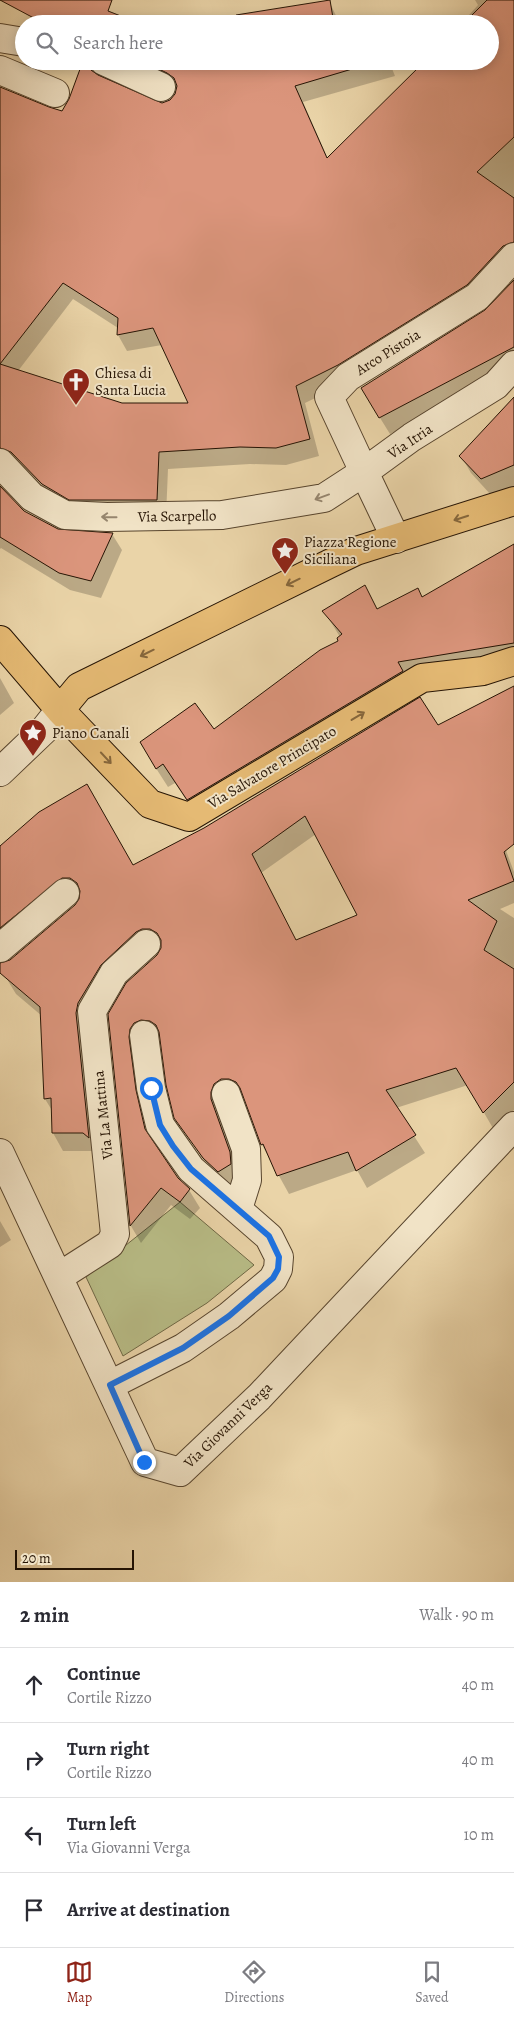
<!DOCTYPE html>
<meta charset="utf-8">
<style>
body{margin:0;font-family:Alegreya,serif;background:#f7f7f7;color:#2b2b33}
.scale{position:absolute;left:15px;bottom:12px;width:119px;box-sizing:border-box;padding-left:5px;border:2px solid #261404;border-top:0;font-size:14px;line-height:18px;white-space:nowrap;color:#261404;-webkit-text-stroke:4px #f1e3c6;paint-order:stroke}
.stop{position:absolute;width:15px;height:15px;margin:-11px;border:4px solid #1a73e8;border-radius:50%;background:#fff}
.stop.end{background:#1a73e8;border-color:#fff;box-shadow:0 1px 5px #0008}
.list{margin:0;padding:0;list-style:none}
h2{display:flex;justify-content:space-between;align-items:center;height:65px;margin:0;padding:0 20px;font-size:21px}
h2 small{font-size:16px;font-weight:400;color:#7c7c81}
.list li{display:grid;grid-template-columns:32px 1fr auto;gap:15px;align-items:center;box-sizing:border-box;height:75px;padding:0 20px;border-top:1px solid #e1e1e2}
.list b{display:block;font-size:19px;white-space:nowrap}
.list p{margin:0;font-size:16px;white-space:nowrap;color:#7c7c81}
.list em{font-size:16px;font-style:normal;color:#7c7c81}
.icon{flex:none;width:28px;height:28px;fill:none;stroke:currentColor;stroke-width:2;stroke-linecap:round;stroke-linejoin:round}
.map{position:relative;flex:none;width:514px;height:1582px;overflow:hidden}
.search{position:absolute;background:#fff;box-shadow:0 2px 12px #0003;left:15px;right:15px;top:15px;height:55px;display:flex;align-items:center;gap:12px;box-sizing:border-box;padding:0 18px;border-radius:28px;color:#7c7c81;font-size:19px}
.sheet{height:365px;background:#fff}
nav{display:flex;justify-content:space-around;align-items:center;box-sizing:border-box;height:70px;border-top:1px solid #e1e1e2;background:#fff;font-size:14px;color:#7c7c81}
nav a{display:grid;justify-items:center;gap:2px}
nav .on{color:#8f2418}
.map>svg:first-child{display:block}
</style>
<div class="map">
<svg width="514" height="1582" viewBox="0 0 514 1582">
<rect width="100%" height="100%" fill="#ead4a8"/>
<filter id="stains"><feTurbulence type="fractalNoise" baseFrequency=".004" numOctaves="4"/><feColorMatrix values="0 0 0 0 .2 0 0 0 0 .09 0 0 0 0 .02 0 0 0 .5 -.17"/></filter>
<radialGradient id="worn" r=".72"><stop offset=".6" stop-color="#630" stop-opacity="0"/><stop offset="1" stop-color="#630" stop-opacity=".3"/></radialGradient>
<path fill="#b8bc86" stroke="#6f6845" d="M180,1202L254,1265L207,1303L123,1356L86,1277Z"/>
<path fill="#0003" fill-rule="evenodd" d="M42,0H84L139,24H37L34,18Z
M475,0H514V263L348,382L305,403L319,456L286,465L250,464L168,469L166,517L80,516L0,468V122L63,112L70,100L84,61H237L248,65L247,61H389L395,76L303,102L328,159L490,61V24H461L478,5ZM121,63L177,89L176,94L170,101L162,104L98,77L99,72ZM73,299L118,328V335L127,351L162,345L190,405L122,404L18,371Z
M329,1L340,24H239Z
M514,280V369L390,434L372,405L489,309Z
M514,399V486L491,495L471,473L461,456Z
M0,487L24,512L64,532L112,534L122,550L101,598L70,590L1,548L0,549Z
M514,545V664L408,682L199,819L175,783L168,787L152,762L214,731L340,642V637L324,611L365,586L378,610L422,598Z
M0,678L14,703L0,715Z
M514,688V818L484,791L514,872V903L500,909L514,918V1110L494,1130L468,1085L396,1108L425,1153L367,1188L357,1170L289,1194L262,1145L245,1098L240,1096V1171L229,1189L214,1176L176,1118L161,1038L152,1037L145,1109L153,1144L177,1179L189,1190L200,1208L190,1219L171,1205L141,1243L131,1226L109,1015L127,984L162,950V947L154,946L88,1022L94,1151H63L53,1133V1112L45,1099L42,1016L16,994L5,976L76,905L81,896L73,895L0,955V847L133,866L437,726ZM316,834L358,916L296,941L261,873Z
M0,1221L11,1240L0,1247Z"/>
<path fill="#db957c" stroke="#261404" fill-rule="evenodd" d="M0,0H112L108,11L141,24H45Z
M330,0L334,24H238L236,15Z
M487,0H514V137L477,172L514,198V242L503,246L467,285L338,365L296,386L310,439L276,448L240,447L159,452L157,500H69L42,484L11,452L0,448V87L49,107L62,111L69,99L83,61H89L91,70L98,75L162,103L170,100L175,94L177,86L174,78L167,73L142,61H235L247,66L246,61H379L295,86L327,158L425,61H490V24H463ZM63,283L118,318L117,335L153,328L188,403H122L0,364Z
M514,280V347L379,418L361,388L485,310Z
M514,397V465L481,479L459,456Z
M0,486L24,511L58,529L113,533L91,581L59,573L0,537Z
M514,544V643L398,662L403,671L187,800L163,764L156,769L140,742L195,703L214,729L320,650L338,641L337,638L342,634L322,611L365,585L377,609L418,588L422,597Z
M514,686V844L504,852L514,881L468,900L497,921L484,950L514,969V1082L483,1113L456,1068L386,1090L416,1135L356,1171L348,1152L277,1176L263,1144L261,1145L240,1088L236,1082L229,1079H221L214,1084L211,1092V1099L230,1152L231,1164L218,1172L203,1158L174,1118L166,1085L159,1032L156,1025L150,1021L141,1020L134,1023L130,1029L129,1037L136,1090L145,1129L178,1178L190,1189L180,1202L161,1188L130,1226L108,1014L126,983L157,955L161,948V940L157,933L150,929H142L136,932L101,965L78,1003L76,1013L89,1138L83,1133H52L51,1098L44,1099L40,1007L0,973V963L10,960L75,905L79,899L80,891L77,883L70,878H62L0,928V846L39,812L87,784L133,865L204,828L420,697L438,725ZM305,816L357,915L296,940L252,854Z"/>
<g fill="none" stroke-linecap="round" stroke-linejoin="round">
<defs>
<path id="minor" d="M0,38L24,42
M104,61L161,87
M0,70L55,93
M0,463L32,497L65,515L107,517L222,515L324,498L364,472L329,397L348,377L477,297L514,257
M396,539L364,472L412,437L496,385L514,365
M0,772L44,730L60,710
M0,948L65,893
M226,1094L246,1149L247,1180L238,1209
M0,1153L145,1462L180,1472L259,1397L514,1126
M60,1276L110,1244L115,1234L92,1011L114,973L146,944
M110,1385L183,1348L229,1316L273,1279L278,1269L279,1257L269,1237L191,1169L160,1125L151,1088L144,1035"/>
<path id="major" d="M0,640L60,710L150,804L189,817L422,678L483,671L514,661
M60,710L79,687L331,563L356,551L514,501"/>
</defs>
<use href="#minor" stroke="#57442d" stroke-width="30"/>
<use href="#major" stroke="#261404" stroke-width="30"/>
<use href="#minor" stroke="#f1e3c6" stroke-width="28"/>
<use href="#major" stroke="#e5ba74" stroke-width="28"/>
</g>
<defs><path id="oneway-shaft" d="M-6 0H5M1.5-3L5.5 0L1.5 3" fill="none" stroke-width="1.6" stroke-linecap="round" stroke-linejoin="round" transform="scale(1.25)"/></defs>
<g stroke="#96866f">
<use href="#oneway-shaft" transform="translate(322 497) rotate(160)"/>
<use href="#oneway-shaft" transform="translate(109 517) rotate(-179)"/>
</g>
<g stroke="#86673c">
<use href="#oneway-shaft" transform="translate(461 518) rotate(162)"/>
<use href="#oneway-shaft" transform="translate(293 582) rotate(154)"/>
<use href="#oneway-shaft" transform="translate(147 653) rotate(154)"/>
<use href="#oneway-shaft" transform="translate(358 716) rotate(-31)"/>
<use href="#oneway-shaft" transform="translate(106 758) rotate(47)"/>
</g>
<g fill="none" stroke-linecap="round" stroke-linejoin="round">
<path stroke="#1a73e8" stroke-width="6" d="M144,1462L110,1385L183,1348L229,1316L273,1278L278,1269L279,1257L269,1236L191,1169L173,1146L160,1125L151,1088"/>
</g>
<defs>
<symbol id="church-pin" viewBox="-11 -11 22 30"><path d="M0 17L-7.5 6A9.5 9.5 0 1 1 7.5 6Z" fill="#8f2418" stroke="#f1e3c6"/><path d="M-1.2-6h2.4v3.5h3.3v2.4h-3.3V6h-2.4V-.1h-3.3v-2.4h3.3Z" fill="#fff"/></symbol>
<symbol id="sight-pin" viewBox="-11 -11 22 30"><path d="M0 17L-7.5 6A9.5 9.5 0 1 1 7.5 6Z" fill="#8f2418" stroke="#f1e3c6"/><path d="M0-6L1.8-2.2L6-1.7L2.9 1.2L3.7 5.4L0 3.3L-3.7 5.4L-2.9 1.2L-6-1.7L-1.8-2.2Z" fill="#fff"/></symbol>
</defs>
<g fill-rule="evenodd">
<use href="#church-pin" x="60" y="366" width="32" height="43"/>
<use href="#sight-pin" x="269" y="535" width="32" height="43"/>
<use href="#sight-pin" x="17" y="717" width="32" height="43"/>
</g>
<g text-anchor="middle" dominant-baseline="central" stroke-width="4" stroke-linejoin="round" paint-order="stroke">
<g font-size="15" fill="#261404" stroke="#f1e3c6">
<text transform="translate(388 352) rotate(-32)">Arco Pistoia</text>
<text transform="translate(410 441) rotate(-34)">Via Itria</text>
<text transform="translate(177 516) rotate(-1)">Via Scarpello</text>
<text transform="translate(272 767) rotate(-31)">Via Salvatore Principato</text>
<text transform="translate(103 1115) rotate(-96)">Via La Mattina</text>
<text transform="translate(228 1425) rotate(-44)">Via Giovanni Verga</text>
</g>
<g font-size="15" fill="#261404" stroke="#f1e3c6" text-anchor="start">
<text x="95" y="373">Chiesa di<tspan x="95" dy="17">Santa Lucia</tspan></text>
<text x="304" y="542">Piazza Regione<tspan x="304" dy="17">Siciliana</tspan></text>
<text x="52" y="733">Piano Canali</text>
</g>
</g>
<rect width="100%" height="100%" filter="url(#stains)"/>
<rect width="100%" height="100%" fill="url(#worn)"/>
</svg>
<div class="scale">20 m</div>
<div class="stop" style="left:151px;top:1088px"></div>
<div class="stop end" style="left:144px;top:1462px"></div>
<div class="search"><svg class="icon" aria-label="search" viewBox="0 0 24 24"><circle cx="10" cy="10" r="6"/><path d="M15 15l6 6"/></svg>Search here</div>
</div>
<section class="sheet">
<h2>2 min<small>Walk · 90 m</small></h2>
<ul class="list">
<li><svg class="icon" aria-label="ahead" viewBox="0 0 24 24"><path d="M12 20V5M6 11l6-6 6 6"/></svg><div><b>Continue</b><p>Cortile Rizzo</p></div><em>40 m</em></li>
<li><svg class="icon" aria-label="right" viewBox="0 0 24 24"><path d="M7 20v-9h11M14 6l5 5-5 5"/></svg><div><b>Turn right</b><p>Cortile Rizzo</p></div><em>40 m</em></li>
<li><svg class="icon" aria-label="left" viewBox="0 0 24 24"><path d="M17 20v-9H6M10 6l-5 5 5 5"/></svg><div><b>Turn left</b><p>Via Giovanni Verga</p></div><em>10 m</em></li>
<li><svg class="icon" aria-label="arrive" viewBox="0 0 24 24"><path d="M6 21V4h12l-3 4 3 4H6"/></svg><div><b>Arrive at destination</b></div></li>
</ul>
</section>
<nav>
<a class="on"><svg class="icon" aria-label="map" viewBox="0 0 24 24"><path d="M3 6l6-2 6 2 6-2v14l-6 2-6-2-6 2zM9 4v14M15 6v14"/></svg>Map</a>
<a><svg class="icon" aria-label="directions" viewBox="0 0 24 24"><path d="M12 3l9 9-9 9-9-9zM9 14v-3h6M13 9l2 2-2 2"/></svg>Directions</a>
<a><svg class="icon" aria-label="saved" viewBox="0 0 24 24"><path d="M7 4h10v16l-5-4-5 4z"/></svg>Saved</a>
</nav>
